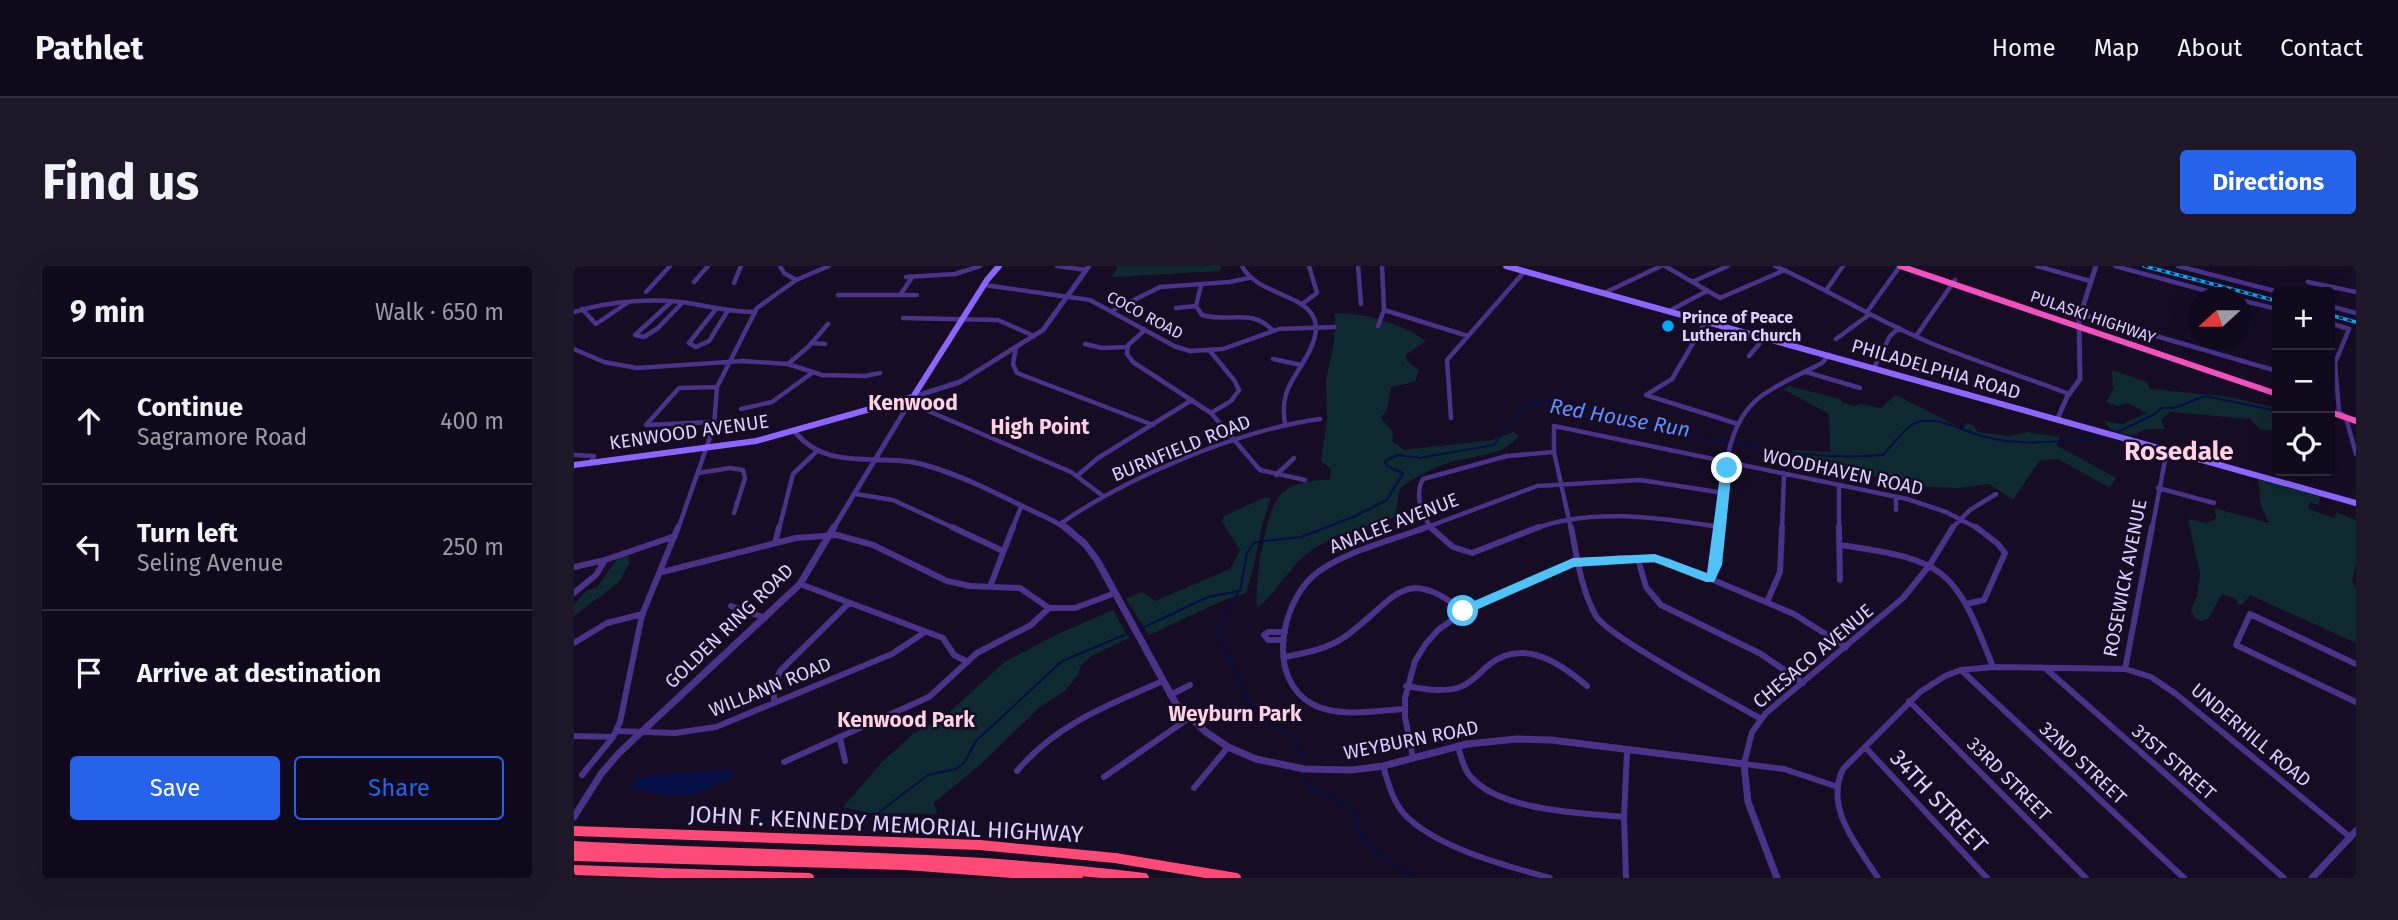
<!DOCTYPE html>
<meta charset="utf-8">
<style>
body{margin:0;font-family:"Fira Sans",sans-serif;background:#1e1728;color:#f1f3f6}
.controls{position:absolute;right:21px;top:21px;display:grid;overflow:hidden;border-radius:7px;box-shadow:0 7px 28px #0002}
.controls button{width:63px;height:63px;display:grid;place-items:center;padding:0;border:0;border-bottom:2px solid #302a3a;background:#10091b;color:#f1f3f6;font:35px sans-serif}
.compass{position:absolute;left:1614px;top:21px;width:63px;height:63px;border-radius:50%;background:#10091b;box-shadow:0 7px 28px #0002;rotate:249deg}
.stop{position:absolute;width:21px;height:21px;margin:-16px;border:5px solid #4fc3f7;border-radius:50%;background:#fff}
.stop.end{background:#4fc3f7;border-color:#fff;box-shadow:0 2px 7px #0008}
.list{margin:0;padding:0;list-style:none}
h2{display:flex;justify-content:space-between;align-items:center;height:91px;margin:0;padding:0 28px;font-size:30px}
h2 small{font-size:23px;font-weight:400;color:#9c9aa3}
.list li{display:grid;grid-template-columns:46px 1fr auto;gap:21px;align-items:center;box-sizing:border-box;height:126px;padding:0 28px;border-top:2px solid #302a3a}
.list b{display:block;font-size:26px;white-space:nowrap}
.list p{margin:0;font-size:23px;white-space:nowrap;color:#9c9aa3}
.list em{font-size:23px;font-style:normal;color:#9c9aa3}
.actions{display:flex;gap:14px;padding:21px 28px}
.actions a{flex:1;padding:16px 0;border:2px solid #2563eb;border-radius:7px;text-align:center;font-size:24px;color:#2563eb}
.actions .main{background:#2563eb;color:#fff}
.icon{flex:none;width:38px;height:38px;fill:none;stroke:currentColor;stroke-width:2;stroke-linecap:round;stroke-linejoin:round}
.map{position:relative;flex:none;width:1782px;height:612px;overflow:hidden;border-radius:7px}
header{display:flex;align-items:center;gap:42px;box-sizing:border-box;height:98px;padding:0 35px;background:#10091b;border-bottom:2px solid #302a3a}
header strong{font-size:33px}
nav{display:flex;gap:38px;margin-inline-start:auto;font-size:24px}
.intro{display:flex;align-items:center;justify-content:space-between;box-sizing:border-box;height:168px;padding:0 42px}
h1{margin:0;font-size:49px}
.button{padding:18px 32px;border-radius:7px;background:#2563eb;color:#fff;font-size:24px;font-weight:700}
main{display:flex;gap:42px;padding:0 42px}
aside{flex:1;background:#10091b;border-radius:7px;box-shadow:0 7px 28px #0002}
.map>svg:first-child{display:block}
</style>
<header>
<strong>Pathlet</strong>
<nav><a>Home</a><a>Map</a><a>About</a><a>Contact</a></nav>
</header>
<div class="intro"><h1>Find us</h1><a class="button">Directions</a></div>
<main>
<aside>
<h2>9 min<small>Walk · 650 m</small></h2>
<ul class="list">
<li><svg class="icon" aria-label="ahead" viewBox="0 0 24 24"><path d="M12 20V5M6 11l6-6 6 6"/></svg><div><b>Continue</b><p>Sagramore Road</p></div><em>400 m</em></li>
<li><svg class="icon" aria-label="left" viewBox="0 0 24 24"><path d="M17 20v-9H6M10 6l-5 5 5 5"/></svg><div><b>Turn left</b><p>Seling Avenue</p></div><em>250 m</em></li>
<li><svg class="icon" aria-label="arrive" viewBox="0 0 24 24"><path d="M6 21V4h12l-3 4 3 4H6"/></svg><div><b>Arrive at destination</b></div></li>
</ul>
<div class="actions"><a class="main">Save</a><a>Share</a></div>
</aside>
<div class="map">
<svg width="1782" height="612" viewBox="0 0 1782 612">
<rect width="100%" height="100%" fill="#160c24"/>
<path fill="#0e292f" d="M544,0H648L646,5L538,11Z
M761,47C790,47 828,57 852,75L832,89L833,95L845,104L841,116L817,121L813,144L807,152L819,166L818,175L830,184L918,174L939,166L945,170C929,190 903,189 880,195C860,201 843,210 826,222L821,251C794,261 758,269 735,286C714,302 703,327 683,342C680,320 691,239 709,226C723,215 740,214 756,214L757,203L747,195L753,153L752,113L760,77Z
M1538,104L1573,116L1576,123L1650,130L1703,142V165L1687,164L1676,153L1596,146L1587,154L1591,163H1572L1557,170L1537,164L1530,155L1548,158L1573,147L1553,137L1544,140L1532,136L1539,124Z
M1215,120L1266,133L1269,137L1281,140L1286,138L1307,142L1322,129L1389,163L1393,157L1399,159L1404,166L1434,170L1454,166L1486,171L1482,179L1542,212L1536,222L1484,193L1466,194L1439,234L1415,218L1386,222L1351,221L1215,193L1218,184L1256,186L1255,148L1209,123Z
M1684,213L1746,230L1745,239L1735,236V243L1761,252L1762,246L1782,254V297L1778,316L1782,322V377L1676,329L1669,338H1665L1661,333L1648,328L1634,353L1627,355L1621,352L1617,344L1623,331L1626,308L1614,253L1633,257L1642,253L1640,242L1695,257L1687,240Z
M689,232H697C685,263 683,295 672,327L648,335L575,369L552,333L568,326L581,335L656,303L666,284L648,256L650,250Z
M54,289L56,296L45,316L0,350V339L12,325L23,321L43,293Z
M539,344L555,372L519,389L507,399L504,409L491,425L466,441L408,497L360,537L363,548L295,547L269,541L309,495L339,468L373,448L432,395L486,367Z"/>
<path fill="#050e45" d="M159,503L158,511L124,528L98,530L57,523L61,514L70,510Z"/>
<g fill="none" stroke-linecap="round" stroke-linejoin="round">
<path stroke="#050e45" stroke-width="2" d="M1777,146L1782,145
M1541,167L1581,148L1587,142H1600L1631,130L1703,145
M664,327L646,354V374L675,437L721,475L729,495
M566,363L634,331L666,325L673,287L681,276L727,271L779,251L813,234L829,207L813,200L811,195L824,189L845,192L920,179C930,166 942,141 960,137C988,131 1050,154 1080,161C1148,176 1240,196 1309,189C1318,180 1332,159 1344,156C1365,150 1388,165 1408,170C1448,182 1492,174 1533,171
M729,511C738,532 762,531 779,541C782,585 809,589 840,612
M178,557L195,552L267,554L304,547L354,509L382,503L390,497L402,475L488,395L560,365"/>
<path stroke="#493288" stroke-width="4.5" d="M206,0L210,7L222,14
M483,0L512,4
M668,0C686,36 764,26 736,84C722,113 705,122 711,158
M784,0L787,38
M1091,0L1146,32L1211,4
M1201,0C1255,24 1305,56 1359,78C1404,96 1450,111 1495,128
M1463,0L1516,15
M1541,0L1659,32
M1604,0L1705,26
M332,11L381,8L406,0
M120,16L134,0
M1118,16L1154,0
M1734,16L1782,26
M160,17L167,0
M410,19L516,34L600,80L616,85L649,83L705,63L760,61
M627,19L622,40L628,49C653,57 679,42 698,64
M1253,23L1269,0
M72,26L96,0
M1030,27L1087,0
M264,29H343
M326,29L337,13
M1666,34L1703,43
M96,37L61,69L70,71L84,62L108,37
M728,38L743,27L735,0
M1756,40L1782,47
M602,42L622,40
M8,43L22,58L53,37
M142,43L115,77L122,81L135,75L153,46
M810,44L894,70
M538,45L586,21L655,16L675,12
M1095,45L1133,25
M0,46C35,35 84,31 120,38C142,42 157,46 180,46
M1293,46L1326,0
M1506,48L1703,105
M329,52L424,54L460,70
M1756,57L1775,63L1761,97L1765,145L1772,152L1782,188
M804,60L810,44L808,0
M571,64L554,79L553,88L559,96L637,147L686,204L731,214
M1342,70L1381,14
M1262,73L1296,48
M238,77L251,78
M511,78L528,82L553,81
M442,81L439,98L443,107L579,159
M0,83L30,96L63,102L169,95L214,98L248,109L291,110L306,107
M636,85L660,114L665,124L657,135L637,147
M1175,90L1191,71
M699,93L727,99
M214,98L234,81L254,58
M1300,102L1316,70L1325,62
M1232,106L1286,122
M347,129L352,144L497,206L529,230
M1072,129L1098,113L1132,55
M1072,129L1164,158
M167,143L198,136L238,107
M877,152L873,94L951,5
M140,156L72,159L105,122L143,121
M0,189L20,190L17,196
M124,207L156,202L169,204L171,212L160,247
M702,209L720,192
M503,210L524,192L618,134
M1265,219V263
M1584,222L1640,237
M282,228L319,234L382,263
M1322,231V244
M486,258C553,211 665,164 746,153
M104,263L140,160L143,121L183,42L222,14L255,0
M205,263L219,208L242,186
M438,263L447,241
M848,263L963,220L1066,214L1150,227
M858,263C848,249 840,229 849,213L933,190L980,186
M960,263C1017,241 1087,252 1146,261
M997,263L980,186V160L1333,233L1372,246L1405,263
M1146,263C1149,221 1149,159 1186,131C1205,117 1227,108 1248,97L1255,89
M1208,263L1210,208
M1377,263L1396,244L1422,228
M1578,263L1593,184"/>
<path stroke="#493288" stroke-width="6" d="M378,261L429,285
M856,261L879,281L898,287L965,261
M997,261C1003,291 1007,324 1022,350C1034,371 1158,436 1187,453
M1265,261L1266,314
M201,277L205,261
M1266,279C1372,294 1381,302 1419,401
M1064,293L1072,321L1087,339L1187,388L1229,417
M0,301L31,294L101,270
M88,306L222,272L263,269L299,279L373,315L396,320L446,322L475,342H501L541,327
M1136,313L1142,299L1146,261
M226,318L369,372L380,389L394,396
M417,318L439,261
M0,327L22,309L31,294
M1193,336L1206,306L1208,261
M1392,338L1410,334L1431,287L1424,278L1402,261
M157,340L191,352
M710,374H694L690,369L694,366H711
M0,377L33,357L69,348
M711,391C732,387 754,383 772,370C820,336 829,296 889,345
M1782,398L1676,348L1662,379L1782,436
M1471,402L1710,612
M1551,403L1578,261
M1387,404L1610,612
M832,420C850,423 869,427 886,421C898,417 906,406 916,398C950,372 986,397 1013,420
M596,429L616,419
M1335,435L1512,612
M200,436V419L206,405L275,337
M829,443C801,445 764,452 738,438C693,413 706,340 739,310C765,287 819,274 853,261
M42,465L101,467L142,461L318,388L351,366
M0,470L39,471
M266,472L271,495
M884,480C887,490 889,502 896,510C925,545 1007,547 1050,551
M1291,481L1413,612
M839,492L831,451V432L841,395L851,379L864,364L898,340L998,297L1046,292L1094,295L1220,348L1272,381
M210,496L355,431L403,387L457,359L475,342
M809,500C814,517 819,536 831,549C863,582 933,600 976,612
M443,505C482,458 535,439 589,415
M8,509L39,471L46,456L68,349L104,261
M530,511L615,452
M1261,520L1210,503L1170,498L1178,466L1192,447L1329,332L1355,300L1379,261
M620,522L654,481
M1052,612L1050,551L1053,485
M1304,612C1284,580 1250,543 1269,503L1346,426L1371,410L1387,404L1419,401L1551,403L1577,411L1602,428L1776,571"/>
<path stroke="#493288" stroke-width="5" d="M1483,154L1493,131L1506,113L1505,53L1522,0
M221,166C254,207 307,186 351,199C386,209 418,225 450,241C465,248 480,254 493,263
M259,263L339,131L386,116L469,64L515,0"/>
<path stroke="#493288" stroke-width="7" d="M491,261L511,278L523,294L602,438L632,466L654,481L682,493L730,503L778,504L809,500L893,478L943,473L977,474L1170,498L1174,536L1203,612
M0,551L27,508L45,487L226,318L260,261
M1738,612L1782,565"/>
<path stroke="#8c66ff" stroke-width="6" d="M932,0L1782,237
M0,199L182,175L339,131L413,14L425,0"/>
<path stroke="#f250bc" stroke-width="6" d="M1326,0L1703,128
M1756,146L1782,155"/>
<path stroke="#ff4a78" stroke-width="10" d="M0,565L406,579L541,592L662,612
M0,580C190,591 381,588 570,612
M0,590L332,599L504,612
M0,604L235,612"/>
<defs>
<path id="rail" d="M1570,0L1703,35
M1756,49L1782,56"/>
</defs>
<use href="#rail" stroke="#00a9fa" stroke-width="3.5"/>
<use href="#rail" stroke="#160c24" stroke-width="2" stroke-dasharray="4.5" stroke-linecap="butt"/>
</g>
<path fill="#4fc3f7" d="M1153,198L1158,202L1148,299L1140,316H1132L1080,296L1000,301L893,348H884V342L999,292L1081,288L1133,307L1147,202Z"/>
<circle fill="#00a9fa" stroke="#160c24" stroke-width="2.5" cx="1094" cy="60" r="7"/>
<g text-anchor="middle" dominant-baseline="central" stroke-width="5" stroke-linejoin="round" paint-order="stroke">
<g font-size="16" fill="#dfcfff" stroke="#160c24">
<text transform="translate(571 49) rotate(28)">COCO ROAD</text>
<text transform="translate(1519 51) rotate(19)">PULASKI HIGHWAY</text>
</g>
<g font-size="16" font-weight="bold" fill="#dfcfff" stroke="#160c24" text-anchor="start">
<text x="1108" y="51">Prince of Peace<tspan x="1108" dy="18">Lutheran Church</tspan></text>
</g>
<g font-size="19" fill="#dfcfff" stroke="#160c24">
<text transform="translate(1362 103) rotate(16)">PHILADELPHIA ROAD</text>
<text transform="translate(115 166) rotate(-8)">KENWOOD AVENUE</text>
<text transform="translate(607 182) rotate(-22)">BURNFIELD ROAD</text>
<text transform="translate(1269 206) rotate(12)">WOODHAVEN ROAD</text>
<text transform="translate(820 257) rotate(-21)">ANALEE AVENUE</text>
<text transform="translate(1551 312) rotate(-79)">ROSEWICK AVENUE</text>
<text transform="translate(155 360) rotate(-44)">GOLDEN RING ROAD</text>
<text transform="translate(1239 390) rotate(-40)">CHESACO AVENUE</text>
<text transform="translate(196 421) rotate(-22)">WILLANN ROAD</text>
<text transform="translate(1677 469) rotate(40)">UNDERHILL ROAD</text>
<text transform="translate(837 474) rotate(-11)">WEYBURN ROAD</text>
<text transform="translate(1600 496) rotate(41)">31ST STREET</text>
<text transform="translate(1509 497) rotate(43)">32ND STREET</text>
<text transform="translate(1435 513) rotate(45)">33RD STREET</text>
</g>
<g font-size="21" font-weight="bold" fill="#ffd1e4" stroke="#160c24">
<text x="339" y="137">Kenwood</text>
<text x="466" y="161">High Point</text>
<text x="661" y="448">Weyburn Park</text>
<text x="332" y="454">Kenwood Park</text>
</g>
<g font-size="21" font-style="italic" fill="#5d90ff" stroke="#160c24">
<text transform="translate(1046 152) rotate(10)">Red House Run</text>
</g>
<g font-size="23" fill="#dfcfff" stroke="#160c24">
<text transform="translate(1365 535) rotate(47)">34TH STREET</text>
<text transform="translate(312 558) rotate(3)">JOHN F. KENNEDY MEMORIAL HIGHWAY</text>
</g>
<g font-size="26" font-weight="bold" fill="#ffd1e4" stroke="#160c24">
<text x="1605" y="185">Rosedale</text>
</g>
</g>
</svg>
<div class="controls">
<button>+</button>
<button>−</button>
<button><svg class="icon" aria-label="locate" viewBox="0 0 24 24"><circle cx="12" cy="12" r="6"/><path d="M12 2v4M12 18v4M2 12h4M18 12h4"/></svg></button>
</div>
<svg class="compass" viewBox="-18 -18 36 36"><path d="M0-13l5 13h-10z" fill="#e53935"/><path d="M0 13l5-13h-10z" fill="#9c9aa3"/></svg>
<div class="stop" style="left:889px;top:345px"></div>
<div class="stop end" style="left:1153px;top:202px"></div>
</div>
</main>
